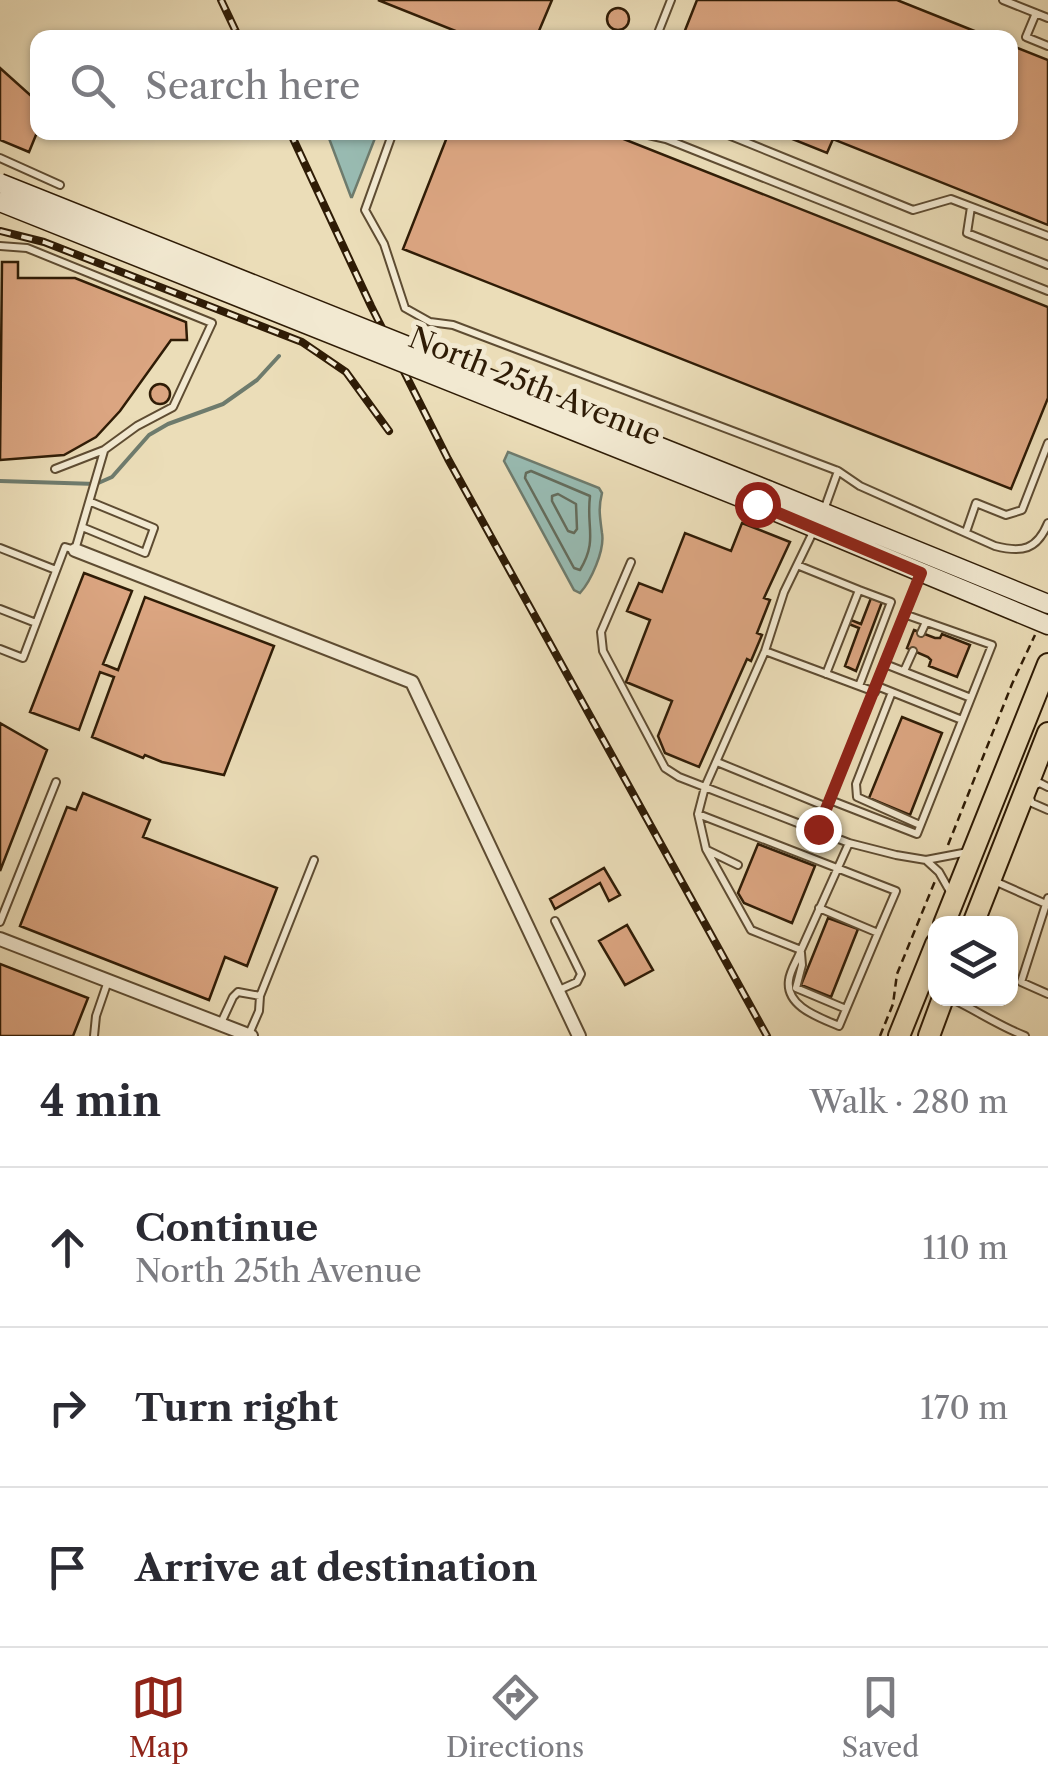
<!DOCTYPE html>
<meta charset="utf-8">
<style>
body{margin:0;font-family:"Libre Caslon Text",serif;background:#f7f7f7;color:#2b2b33}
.controls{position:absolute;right:30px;bottom:30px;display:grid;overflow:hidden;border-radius:20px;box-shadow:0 2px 8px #0004}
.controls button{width:90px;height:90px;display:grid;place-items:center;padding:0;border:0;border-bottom:2px solid #e1e1e2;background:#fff;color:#2b2b33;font:50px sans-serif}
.stop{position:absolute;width:30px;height:30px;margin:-22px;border:8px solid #8f2418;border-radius:50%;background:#fff}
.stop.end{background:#8f2418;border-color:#fff;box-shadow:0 2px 10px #0008}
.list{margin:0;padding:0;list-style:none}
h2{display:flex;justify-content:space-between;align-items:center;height:130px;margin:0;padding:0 40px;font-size:42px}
h2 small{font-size:32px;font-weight:400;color:#7c7c81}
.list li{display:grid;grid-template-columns:65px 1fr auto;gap:30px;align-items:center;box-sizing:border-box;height:160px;padding:0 40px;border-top:2px solid #e1e1e2}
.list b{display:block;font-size:38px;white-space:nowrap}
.list p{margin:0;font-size:32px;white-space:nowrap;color:#7c7c81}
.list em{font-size:32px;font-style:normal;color:#7c7c81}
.icon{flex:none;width:55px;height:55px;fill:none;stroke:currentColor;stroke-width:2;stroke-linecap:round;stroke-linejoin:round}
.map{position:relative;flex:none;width:1048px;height:1036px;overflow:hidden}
.search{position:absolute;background:#fff;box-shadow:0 2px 8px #0004;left:30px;right:30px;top:30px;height:110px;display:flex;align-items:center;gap:25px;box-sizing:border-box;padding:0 35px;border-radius:20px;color:#7c7c81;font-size:38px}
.sheet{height:610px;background:#fff}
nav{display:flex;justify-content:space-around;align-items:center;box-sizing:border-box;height:140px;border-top:2px solid #e1e1e2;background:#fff;font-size:28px;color:#7c7c81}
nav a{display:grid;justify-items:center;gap:5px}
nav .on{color:#8f2418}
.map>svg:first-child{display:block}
</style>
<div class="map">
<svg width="1048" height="1036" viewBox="0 0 1048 1036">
<rect width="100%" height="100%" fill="#ebddb8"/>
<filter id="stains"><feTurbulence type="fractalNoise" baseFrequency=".002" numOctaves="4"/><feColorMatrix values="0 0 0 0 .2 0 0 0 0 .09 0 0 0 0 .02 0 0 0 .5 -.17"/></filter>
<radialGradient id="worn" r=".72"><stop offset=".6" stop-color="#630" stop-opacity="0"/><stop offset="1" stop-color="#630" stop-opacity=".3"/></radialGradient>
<path fill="#98bbb2" stroke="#6e7b6d" stroke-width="2.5" d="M327,133H377L352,197H351Z
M508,452L599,488L602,493C598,509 600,517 602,533C605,550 591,581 580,593L574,590L504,461Z"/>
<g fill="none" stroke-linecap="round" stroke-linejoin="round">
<path stroke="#646c5c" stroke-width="2.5" d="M531,471L590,496C586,528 598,540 580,570L574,568L525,478L526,473Z
M558,494L576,504L577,529L574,533L568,531L552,501V496Z"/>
<path stroke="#6e7b6d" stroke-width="4" d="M0,481L96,484L112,477L149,435L168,424L223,404L257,380L279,356"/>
</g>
<path fill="#dba581" stroke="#2f1c06" stroke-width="2.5" d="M378,0H552L536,38H473Z
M697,0H897L992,38H682Z
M607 19a11 11 0 1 1 22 0a11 11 0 1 1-22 0Z
M1010,45L1048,60V225L833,139L827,153L775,132H1010Z
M0,68L38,102V130L29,152L0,140Z
M449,132H606L1048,307V398L1011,489L403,249Z
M2,262H18V278H75L186,322L187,340H171L120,411L96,437L64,455L0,460Z
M150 394a10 10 0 1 1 20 0a10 10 0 1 1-20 0Z
M742,523L790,542L764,598L770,600L757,633L762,635L751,661L747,659L699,767L665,753L658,736L672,701L626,682L650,620L627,611L639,583L662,592L685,533L731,551Z
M84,573L132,591L103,664L118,670L145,597L274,646L224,775L162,762L145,755L143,758L92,737L114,677L100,672L79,730L30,712Z
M871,598L882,602L856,671L845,666L859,628L849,624L851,620L861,624Z
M914,630L935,638H940L942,634L970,645L957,677L929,666L931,660L928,657L907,648Z
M902,717L942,733L910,815L869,798Z
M0,723L47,750L0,871Z
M83,793L150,820L143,837L277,888L247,966L225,957L209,1000L20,926L67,807L76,810Z
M758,844L815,866L792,923L744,903L738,893Z
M604,868L620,895L609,901L600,883L555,909L550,899Z
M828,918L858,929L831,997L801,985Z
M627,925L653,970L625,985L599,941Z
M0,964L88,998L73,1036H0Z"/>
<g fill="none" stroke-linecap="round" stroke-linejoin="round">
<defs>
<path id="lane" d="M1003,0L1048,18
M1036,13L1026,37L1048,46
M656,38L671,0
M393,132L365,210L384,244L405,308L430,322L453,325L838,471L824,510
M635,132L666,139L1048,291
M721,132L913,210L951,199L1048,236
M0,158L60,185
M971,207L967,233L1048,265
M0,246L27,248L212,323L173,407L137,426L104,450L55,469
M838,471L860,486L995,546C1022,553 1037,550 1048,523
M82,527L145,553L154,528L91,502
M814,530L784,592L765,651L705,787L698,814L706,849L751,930L801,950L849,843
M966,532L976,503L1006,515L1022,510L1048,443
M0,548L56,570
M631,562L601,632L603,651L665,768L679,777L849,843L896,855L926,860L968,852
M797,565L859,590L826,674
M859,590L891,602L859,686
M0,609L36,623
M921,633L926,622
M0,649L23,658L65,547L75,550L104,451
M765,651L875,692
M885,664L971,698
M904,671L913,651
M877,686L962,720
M892,692L856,784L857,797L920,825
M717,762L827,807
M1033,786L1040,783L1048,787
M1030,798L1032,803L1048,810
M830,800L917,834L992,645L904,614
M698,814L896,891L878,933L819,908
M818,829L921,574
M707,850L738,865
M927,861L939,872L952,895
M992,880L1046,904
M1048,898L1021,982L1048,994
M555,921L581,974L577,982L559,990
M0,922L56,782
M801,950C798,959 790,970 789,980C785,1007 821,1018 839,1026L878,933
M801,953L802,965L796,988L846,1009
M950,998C976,1010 997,1025 1025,1036
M221,1023L233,997L238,992L260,996
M249,1034L259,1011L260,996L314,860
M94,1036L96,1016L108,981"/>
<path id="street" d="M75,550L412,682L579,1036
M0,939L251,1036"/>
<path id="secondary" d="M768,490L1048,604
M757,504L1048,625"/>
<path id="primary" d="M944,924L1048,664
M973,924L1048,733
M899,1036L936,944
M929,1036L943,998"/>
</defs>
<use href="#lane" stroke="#5e4c32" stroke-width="10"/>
<use href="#street" stroke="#5e4c32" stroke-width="16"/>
<use href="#secondary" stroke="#2f1c06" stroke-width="21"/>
<use href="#primary" stroke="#2f1c06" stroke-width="24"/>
<path stroke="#2f1c06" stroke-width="2.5" stroke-dasharray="8 5" stroke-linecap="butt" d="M948,845L1012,684L1035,635
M880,1036L893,1004L897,974L935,881"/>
<use href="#lane" stroke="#f2e9d1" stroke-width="6"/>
<use href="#street" stroke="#f2e9d1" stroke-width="12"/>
<use href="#secondary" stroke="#f2e9d1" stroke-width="18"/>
<use href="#primary" stroke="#ebddb8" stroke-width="20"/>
<defs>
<path id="rail" d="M221,0L239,38
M290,132L371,306L448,459L767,1036
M0,231L44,242L302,342L346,372L389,431"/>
</defs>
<use href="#rail" stroke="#2f1c06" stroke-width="8"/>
<use href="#rail" stroke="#f2e9d1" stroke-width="4" stroke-dasharray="11" stroke-linecap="butt"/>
<defs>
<path id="secondary-bridge" d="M0,183L768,490
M0,202L757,504"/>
</defs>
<use href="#secondary-bridge" stroke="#2f1c06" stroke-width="21" stroke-linecap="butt"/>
<use href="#secondary-bridge" stroke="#f2e9d1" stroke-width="18"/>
</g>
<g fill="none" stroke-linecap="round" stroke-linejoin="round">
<path stroke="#8f2418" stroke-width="12" d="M757,504L921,573L818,829"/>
</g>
<g text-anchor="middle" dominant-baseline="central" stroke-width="10" stroke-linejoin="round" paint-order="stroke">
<g font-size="30" fill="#2f1c06" stroke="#f2e9d1">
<text transform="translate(535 386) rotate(22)">North 25th Avenue</text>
</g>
</g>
<rect width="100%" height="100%" filter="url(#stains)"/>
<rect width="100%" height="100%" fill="url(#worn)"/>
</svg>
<div class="controls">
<button><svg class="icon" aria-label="layers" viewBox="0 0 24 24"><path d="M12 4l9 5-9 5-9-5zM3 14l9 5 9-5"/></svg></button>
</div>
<div class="stop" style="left:757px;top:504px"></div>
<div class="stop end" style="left:818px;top:829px"></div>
<div class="search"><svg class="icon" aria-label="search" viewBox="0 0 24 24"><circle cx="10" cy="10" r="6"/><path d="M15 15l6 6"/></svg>Search here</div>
</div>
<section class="sheet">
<h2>4 min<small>Walk · 280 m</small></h2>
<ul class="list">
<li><svg class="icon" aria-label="ahead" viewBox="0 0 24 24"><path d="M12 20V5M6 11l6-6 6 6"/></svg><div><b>Continue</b><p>North 25th Avenue</p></div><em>110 m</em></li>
<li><svg class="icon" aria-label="right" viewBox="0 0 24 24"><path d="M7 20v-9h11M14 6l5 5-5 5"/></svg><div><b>Turn right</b></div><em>170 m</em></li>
<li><svg class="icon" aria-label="arrive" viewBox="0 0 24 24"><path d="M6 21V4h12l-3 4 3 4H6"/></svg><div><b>Arrive at destination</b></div></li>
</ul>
</section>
<nav>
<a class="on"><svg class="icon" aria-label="map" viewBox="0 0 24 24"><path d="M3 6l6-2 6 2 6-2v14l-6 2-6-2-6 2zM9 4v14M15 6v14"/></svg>Map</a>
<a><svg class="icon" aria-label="directions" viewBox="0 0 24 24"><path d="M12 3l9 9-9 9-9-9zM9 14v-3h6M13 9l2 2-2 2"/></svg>Directions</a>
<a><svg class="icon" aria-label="saved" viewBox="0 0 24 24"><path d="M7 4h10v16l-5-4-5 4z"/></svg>Saved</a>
</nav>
